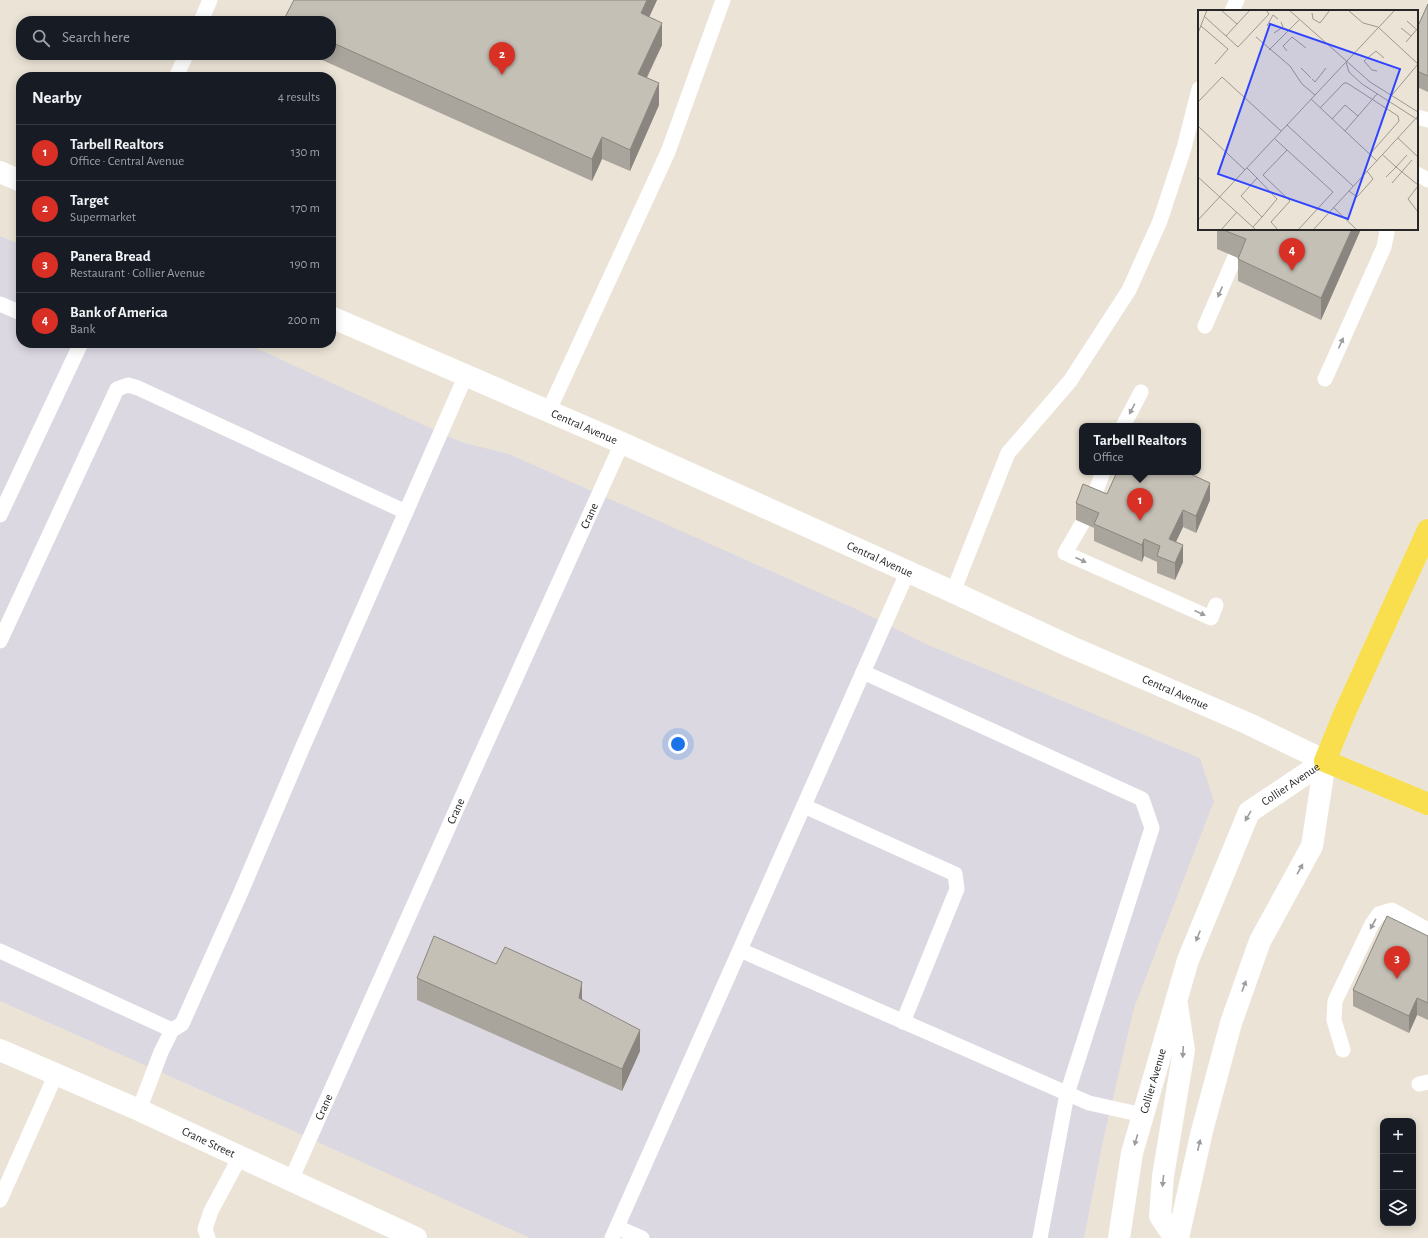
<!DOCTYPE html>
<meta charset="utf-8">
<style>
body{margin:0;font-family:"Alegreya Sans",sans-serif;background:#20242c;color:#f1f3f6}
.controls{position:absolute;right:12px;bottom:12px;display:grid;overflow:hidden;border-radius:8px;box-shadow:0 2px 10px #0003}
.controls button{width:36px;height:36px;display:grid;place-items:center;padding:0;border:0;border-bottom:1px solid #363941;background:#171b24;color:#f1f3f6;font:20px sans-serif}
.you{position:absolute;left:678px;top:744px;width:14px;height:14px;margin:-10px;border:3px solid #fff;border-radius:50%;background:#1a73e8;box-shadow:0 0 0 6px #1a73e833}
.badge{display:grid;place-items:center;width:26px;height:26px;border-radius:50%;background:#d93025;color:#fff;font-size:13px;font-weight:700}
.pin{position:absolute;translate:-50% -33px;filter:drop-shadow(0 1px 2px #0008)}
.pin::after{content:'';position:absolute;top:21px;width:14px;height:12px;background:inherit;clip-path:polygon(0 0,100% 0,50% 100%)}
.popup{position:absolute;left:1079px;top:423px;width:122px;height:52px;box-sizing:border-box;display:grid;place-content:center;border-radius:8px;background:#171b24;filter:drop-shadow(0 1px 3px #0005);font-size:13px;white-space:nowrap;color:#9ea1a6}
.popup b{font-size:15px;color:#f1f3f6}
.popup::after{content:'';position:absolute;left:50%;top:100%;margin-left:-8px;border:8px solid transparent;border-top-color:#171b24}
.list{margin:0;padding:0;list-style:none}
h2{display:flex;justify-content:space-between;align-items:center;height:52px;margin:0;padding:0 16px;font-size:17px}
h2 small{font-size:13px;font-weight:400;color:#9ea1a6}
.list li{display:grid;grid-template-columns:26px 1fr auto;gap:12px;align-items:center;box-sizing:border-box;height:56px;padding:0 16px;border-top:1px solid #363941}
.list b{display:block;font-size:15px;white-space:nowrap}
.list p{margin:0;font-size:13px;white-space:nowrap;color:#9ea1a6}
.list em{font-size:13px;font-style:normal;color:#9ea1a6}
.icon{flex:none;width:22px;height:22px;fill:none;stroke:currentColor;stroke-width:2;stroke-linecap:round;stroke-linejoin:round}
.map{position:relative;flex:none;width:1428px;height:1238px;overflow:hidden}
.search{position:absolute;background:#171b24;box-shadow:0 2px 10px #0003;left:16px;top:16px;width:320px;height:44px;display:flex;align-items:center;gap:10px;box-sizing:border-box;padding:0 14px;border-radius:16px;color:#9ea1a6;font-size:15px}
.panel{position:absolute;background:#171b24;box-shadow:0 2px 10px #0003;left:16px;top:72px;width:320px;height:276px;border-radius:16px}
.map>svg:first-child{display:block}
</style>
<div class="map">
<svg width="1428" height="1238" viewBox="0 0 1428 1238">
<rect width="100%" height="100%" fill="#ebe4d6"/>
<path fill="#dcd8e2" d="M0,236L21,245V343H245L461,442L509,454L856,609L926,644L1200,758L1214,801L1134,1008L1103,1141L1084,1238H530L289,1129L0,1001Z"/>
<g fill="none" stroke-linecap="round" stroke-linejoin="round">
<g stroke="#fff" stroke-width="15">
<path d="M1232,11L1237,0"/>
<path d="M201,21L210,0"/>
<path d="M176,77L186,55"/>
<path d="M1417,117L1428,120"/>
<path d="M1417,174L1428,180"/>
<path d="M0,304L21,313"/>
<path d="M1205,326L1235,257"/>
<path d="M1325,379L1384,247L1387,232L1386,229"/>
<path d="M549,410L668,152L723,0"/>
<path d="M1123,426L1141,392"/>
<path d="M1091,504L1103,472"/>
<path d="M0,515L81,343"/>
<path d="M1083,522L1065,553L1211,618L1216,605"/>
<path d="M953,592L1008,453L1070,381L1129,290L1160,221L1184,148L1199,89"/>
<path d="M0,641L117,389L128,385L138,388L406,512"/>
<path d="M863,672L1142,799L1152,828L1067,1094L1040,1238"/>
<path d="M804,806L955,874L957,889L903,1022"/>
<path d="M740,950L1089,1103L1143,1115"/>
<path d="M0,951L172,1030L182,1024L241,892L301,751L466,375"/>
<path d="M1343,1050L1334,1020L1335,1001L1372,924L1379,914L1392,910L1428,930"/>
<path d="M1419,1084L1428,1082"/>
<path d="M139,1110L161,1052L172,1030"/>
<path id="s1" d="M291,1180L470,779L622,443"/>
<path d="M0,1200L56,1074"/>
<path d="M617,1227L642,1238"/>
<path d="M208,1238L205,1229L211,1211L240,1157"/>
<path d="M612,1238L908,571"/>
</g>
<g stroke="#fff" stroke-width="22">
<path d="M0,172L21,181"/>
<path id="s2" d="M331,317L622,443L953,592L1069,646L1249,724L1325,761"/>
<path id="s3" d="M0,1050L139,1110L416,1238"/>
</g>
<g stroke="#fff" stroke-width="22">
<path id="s4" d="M1119,1238L1132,1153L1188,960L1249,812L1325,761"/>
<path d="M1175,1238L1160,1216L1163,1176L1184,1050L1177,1005"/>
<path d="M1178,1238L1202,1131L1231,1023L1260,941L1312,846L1325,761"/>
</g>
<path stroke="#f9df4d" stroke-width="22" d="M1428,530L1345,712L1325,761L1428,804"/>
</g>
<path fill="#a9a59d" d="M294,0H657L649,17L662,45L647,78L659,105L630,171L602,159L592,181L311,55H331V21Z
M1428,4V92L1417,87V28Z
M1217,229H1361L1321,320L1238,281V258L1217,249Z
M1107,494L1210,500L1196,533L1183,527L1176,542L1183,562L1175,580L1157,573V562L1144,556L1142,562L1094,541V528L1076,520V503Z
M1428,936V1020L1417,1015L1409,1033L1353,1006V990Z
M496,964L582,1000L640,1051L622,1091L417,1000V978Z"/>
<path fill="#8a867f" d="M647,0H657L641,35V13Z
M662,23V45L638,95V74Z
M659,83V105L630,171V150Z
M602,137V159L592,181V159Z
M1352,229H1361L1321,320V298Z
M1210,483V500L1196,533V516Z
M1183,510V527L1169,556V539Z
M1144,539V556L1142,562V545Z
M1183,545V562L1175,580V563Z
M582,982V1004L579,998Z
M1417,998V1015L1409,1033V1016Z
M640,1030V1051L622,1091V1069Z"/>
<path fill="#c5c0b6" stroke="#8a867f" d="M294,0H647L641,13L662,23L638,74L659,83L630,150L602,137L592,159L331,42V21H283Z
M1428,4V76L1417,71V28Z
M1221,229H1352L1321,298L1238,259L1246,239Z
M1117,472H1186L1210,483L1196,516L1183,510L1169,539L1183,545L1175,563L1157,556L1160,546L1144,539L1142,545L1094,524L1099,513L1076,503L1083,484L1107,494Z
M1387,916L1428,936V1003L1417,998L1409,1016L1353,990Z
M434,936L496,964L505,947L582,982L579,998L640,1030L622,1069L417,978Z"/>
<defs><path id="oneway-solid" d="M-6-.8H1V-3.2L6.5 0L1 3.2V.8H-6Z"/></defs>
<g fill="#9d9d9d">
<use href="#oneway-solid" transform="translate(1220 292) rotate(113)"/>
<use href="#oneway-solid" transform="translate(1341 343) rotate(-66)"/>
<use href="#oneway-solid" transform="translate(1132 409) rotate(118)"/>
<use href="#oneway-solid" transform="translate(1081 560) rotate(24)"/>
<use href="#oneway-solid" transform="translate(1200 613) rotate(24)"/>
<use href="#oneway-solid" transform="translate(1248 816) rotate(120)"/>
<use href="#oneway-solid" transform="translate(1300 869) rotate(-61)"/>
<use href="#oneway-solid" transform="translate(1373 924) rotate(119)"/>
<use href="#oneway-solid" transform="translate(1198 936) rotate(112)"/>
<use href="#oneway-solid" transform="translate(1244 986) rotate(-70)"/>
<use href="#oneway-solid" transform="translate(1183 1052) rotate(93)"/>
<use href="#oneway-solid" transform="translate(1136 1140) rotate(106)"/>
<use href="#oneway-solid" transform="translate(1199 1145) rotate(-77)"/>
<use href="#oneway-solid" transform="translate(1163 1181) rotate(96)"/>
</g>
<g text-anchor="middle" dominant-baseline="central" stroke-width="3" stroke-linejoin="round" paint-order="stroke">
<g font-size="12" fill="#262626" stroke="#fff">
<text stroke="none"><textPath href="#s2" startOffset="276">Central Avenue</textPath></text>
<text stroke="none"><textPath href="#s1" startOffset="728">Crane</textPath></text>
<text stroke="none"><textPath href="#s2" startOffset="600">Central Avenue</textPath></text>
<text stroke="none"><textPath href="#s2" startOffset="924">Central Avenue</textPath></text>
<text stroke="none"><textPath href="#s4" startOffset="497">Collier Avenue</textPath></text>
<text stroke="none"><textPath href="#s1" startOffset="404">Crane</textPath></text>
<text stroke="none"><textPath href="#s4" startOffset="161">Collier Avenue</textPath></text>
<text stroke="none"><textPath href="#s1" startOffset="80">Crane</textPath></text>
<text stroke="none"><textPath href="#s3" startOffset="228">Crane Street</textPath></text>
</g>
</g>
<g transform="translate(1198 10)">
<rect width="220" height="220" fill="#ebe4d6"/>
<path fill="none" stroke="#9c9890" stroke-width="1" d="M23,0L39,14M91,0L172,72L220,102M150,0L165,13L180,17L220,54M114,3L115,9L122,13L132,0M7,7L28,26L52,0M209,11L219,20M3,16L30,39L17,54M69,16L75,5L80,9M203,18L213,26M0,23L9,0M76,23L85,17L83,12M28,26L40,37L71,4L68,0M58,27L92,56L104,74L117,85M208,32L220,18M71,40L101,10M89,41L85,36L94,27L108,38M148,52L151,62L164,74L220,110M148,52L197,0M103,58L113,68M179,61L174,60L166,51L178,41L186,48M114,69L117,72L128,58M194,85L220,54M113,89L179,151M0,92L24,67L83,121M122,98L146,73H149L200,106L201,111L172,144M134,109L147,95L160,106M89,115L155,176M0,116L47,160M147,121L179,84M200,128L220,147M77,129L135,182L100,220M185,145L198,157L209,145M49,158L59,168L43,186L64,207L55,217M0,167L58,220M188,167L198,157L220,175M59,168L79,189L64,207M194,173L214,150M220,176L210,189L220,202M151,181L159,187L175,169L169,161M135,197L159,220M0,210L148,52M23,220L39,202M80,220L73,212L92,191L65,165L89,140M115,220L220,106"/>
<path fill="#2f44ff" fill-opacity="0.15" stroke="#2f44ff" stroke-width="2" d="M72,14L202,59L150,209L20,164Z"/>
<rect width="220" height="220" fill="none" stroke="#262626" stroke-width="2"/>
</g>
</svg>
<div class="controls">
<button>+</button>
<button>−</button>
<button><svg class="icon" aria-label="layers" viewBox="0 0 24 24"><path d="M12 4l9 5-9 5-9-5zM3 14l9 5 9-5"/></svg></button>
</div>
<div class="you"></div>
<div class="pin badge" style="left:1140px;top:521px">1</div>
<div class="popup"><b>Tarbell Realtors</b>Office</div>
<div class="pin badge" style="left:502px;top:75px">2</div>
<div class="pin badge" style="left:1397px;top:979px">3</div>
<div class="pin badge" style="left:1292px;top:271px">4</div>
<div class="search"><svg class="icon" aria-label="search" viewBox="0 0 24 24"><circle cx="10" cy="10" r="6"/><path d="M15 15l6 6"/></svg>Search here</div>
<section class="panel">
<h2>Nearby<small>4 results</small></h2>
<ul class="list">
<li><span class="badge">1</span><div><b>Tarbell Realtors</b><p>Office · Central Avenue</p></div><em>130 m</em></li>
<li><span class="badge">2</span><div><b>Target</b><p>Supermarket</p></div><em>170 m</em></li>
<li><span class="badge">3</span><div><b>Panera Bread</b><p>Restaurant · Collier Avenue</p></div><em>190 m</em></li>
<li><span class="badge">4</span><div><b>Bank of America</b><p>Bank</p></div><em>200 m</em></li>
</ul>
</section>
</div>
